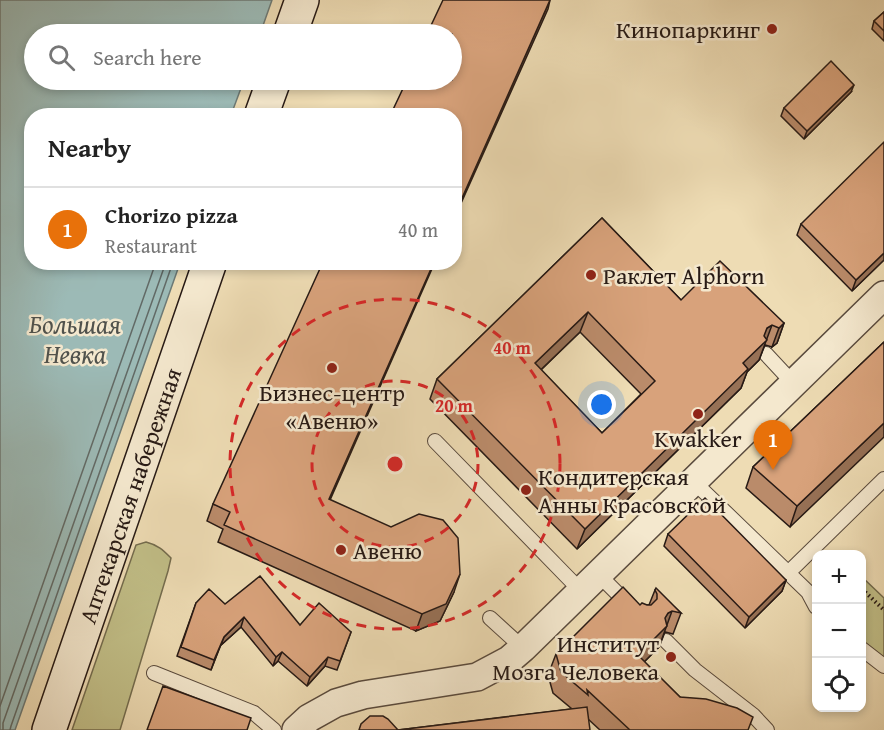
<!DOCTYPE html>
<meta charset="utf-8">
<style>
body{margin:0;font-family:"Gentium Book Plus",serif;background:#f2f2f2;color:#222}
.controls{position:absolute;right:18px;bottom:18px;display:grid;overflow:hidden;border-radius:12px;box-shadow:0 3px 9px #0003}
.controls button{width:54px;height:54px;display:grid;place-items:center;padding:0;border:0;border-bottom:2px solid #e0e0e0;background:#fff;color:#222;font:30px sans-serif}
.you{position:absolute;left:602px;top:405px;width:21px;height:21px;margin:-15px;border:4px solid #fff;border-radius:50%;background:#1a73e8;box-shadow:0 0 0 9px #1a73e833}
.badge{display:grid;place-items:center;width:39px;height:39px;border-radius:50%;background:#8f2418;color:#fff;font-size:20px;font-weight:700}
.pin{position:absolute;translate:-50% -50px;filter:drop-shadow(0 2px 3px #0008)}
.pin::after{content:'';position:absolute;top:32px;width:21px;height:18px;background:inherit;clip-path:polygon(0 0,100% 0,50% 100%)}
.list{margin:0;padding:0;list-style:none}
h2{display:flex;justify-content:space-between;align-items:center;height:78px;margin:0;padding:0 24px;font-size:26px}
h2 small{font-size:20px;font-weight:400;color:#767676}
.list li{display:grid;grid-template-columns:39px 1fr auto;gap:18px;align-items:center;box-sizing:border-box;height:84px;padding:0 24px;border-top:2px solid #e0e0e0}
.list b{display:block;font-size:22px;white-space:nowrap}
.list p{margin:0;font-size:20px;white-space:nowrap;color:#767676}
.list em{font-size:20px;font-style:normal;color:#767676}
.icon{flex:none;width:33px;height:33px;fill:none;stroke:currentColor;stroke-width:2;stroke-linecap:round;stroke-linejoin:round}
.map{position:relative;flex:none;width:884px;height:730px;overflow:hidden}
.search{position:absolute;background:#fff;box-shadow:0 3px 9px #0003;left:24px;top:24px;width:438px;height:66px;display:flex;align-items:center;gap:15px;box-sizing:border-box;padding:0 21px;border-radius:33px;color:#767676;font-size:22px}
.panel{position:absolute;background:#fff;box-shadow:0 3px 9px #0003;left:24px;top:108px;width:438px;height:162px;border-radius:24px}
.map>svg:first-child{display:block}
</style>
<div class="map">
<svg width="884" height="730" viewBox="0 0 884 730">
<rect width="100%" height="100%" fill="#eedcb4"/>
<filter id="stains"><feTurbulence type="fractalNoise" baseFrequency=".00333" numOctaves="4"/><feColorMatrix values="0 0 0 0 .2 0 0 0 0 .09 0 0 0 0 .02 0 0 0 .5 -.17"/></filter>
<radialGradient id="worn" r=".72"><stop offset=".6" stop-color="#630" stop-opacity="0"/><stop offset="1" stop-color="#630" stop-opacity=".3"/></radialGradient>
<path fill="#c1be87" stroke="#746c4e" stroke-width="1.5" d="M146,542C158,545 163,550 171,558L168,571L120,730H72L136,545Z
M862,577L884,598V660L862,642Z"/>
<path fill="#9cbab6" stroke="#6d7a76" stroke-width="1.5" d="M0,0H272L260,34H34V80H244L231,115L32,116V262L180,263L15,730H0Z"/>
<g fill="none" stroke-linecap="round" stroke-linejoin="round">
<path stroke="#626a66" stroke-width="1.5" d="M0,706L156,262
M3,730V723L166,262
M10,730L11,726L173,262"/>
<defs>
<path id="lane" d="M766,354L793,383
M435,441L581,591
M693,481L808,592L816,607
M788,573L884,479
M598,574L629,605
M490,618L523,648
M666,641L695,670L753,715L767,730
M862,649L884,666
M154,673L254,713L274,730"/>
<path id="street" d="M296,730L309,718L336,703L363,695L477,677L509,660L523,648L884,295"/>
<g id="secondary">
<path d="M290,34L302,0"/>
<path d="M261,116L274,80"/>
<path id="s1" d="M49,730L210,262"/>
</g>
</defs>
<use href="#lane" stroke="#594a3d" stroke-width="16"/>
<use href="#street" stroke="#594a3d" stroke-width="30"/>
<use href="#secondary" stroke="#271a15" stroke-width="36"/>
<path stroke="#271a15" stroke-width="4" stroke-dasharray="1.5 3" stroke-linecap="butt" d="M862,589L884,610"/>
<use href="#lane" stroke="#f4e8ce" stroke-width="14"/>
<use href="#street" stroke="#f4e8ce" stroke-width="27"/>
<use href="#secondary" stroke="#f4e8ce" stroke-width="33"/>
</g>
<path fill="#ba8b6a" stroke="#271a15" stroke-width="1.5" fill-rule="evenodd" d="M884,12V41L872,29L874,21Z
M851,92L804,139L781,116L784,108Z
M602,218L681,300L784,323L777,343L772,347L765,345L759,360L747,372L741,388L577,549L430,399L437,379ZM580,332L641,394L602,433L541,370Z
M801,224L884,260L852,291L797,235Z
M884,342L790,527L746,488L753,467Z
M213,504L454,592L440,621L416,631L218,542L223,529L207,521Z
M668,534L786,580L782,591L745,628L664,546Z
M655,590L681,613L673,634L665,632L659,647L644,662L680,697L748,730H600L588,719L398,730L572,709L553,693L548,675L556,654L640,605H649Z
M196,603L225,604L300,625L351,632L337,670L325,666L307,686L278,661L273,666L241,627L220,646L211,670L177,656Z"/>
<path fill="#977156" stroke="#271a15" stroke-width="1.5" d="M550,0L548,9L454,219V216Z
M854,85L851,92L804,139L807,131Z
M884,253V260L852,291L856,280Z
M434,262H435L323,516L329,499Z
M588,312L580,332L527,383L535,363Z
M784,323L777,343L772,347L779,328Z
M772,325L759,360L747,372L741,388L577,549L585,529L743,363L767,328Z
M884,423V437L790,527L797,506Z
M460,574L454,592L440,621L416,631L422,614Z
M786,580L782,591L745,628L749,617Z
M672,611L659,647L630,676L638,655L668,613Z
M244,617L241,627L220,646L211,670L224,637Z
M282,652L278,661L273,666L276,657Z
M328,657L325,666L307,686L310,677Z"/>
<path fill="#d8a27b" stroke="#271a15" stroke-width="1.5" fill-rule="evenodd" d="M443,0H550L454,216V116H390L407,80H452V34H427Z
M884,12V31L874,21Z
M831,61L854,85L807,131L784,108Z
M884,142V253L856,280L801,224Z
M602,218L681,300L720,261L784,323L779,328L772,325L767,328L764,336L767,340L743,363L748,369L585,529L437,379ZM588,312L655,381L602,433L535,363Z
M323,262H434L329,499L391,527L419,514L443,520L458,538L460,574L446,604L422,614L224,525L230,512L213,504Z
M884,342V423L797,506L753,467Z
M705,498L786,580L749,617L668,534Z
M260,576L300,625L319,603L351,632L340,661L328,657L310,677L282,652L276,657L244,617L224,637L214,660L181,647L196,603L209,589L225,604Z
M623,587L640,605L642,603L647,605H651L657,599V594L655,590L656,588L681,613L672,611L668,613L665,618L667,626L638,655L680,697L706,699L737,708L753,717L748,730H630L587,690L588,695L561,672L556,654Z
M163,686L251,718L247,730H147Z
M587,707L590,730H359L361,724L370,716H383L388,719L398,730Z"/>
<g fill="none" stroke="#d62828" stroke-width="3" stroke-dasharray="10 8">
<circle cx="395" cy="464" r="83"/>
<circle cx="395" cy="464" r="165"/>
</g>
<g fill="#8f2418" stroke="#f4e8ce" stroke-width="2">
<circle cx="772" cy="29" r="6"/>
<circle cx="591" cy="275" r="6"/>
<circle cx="332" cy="368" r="6"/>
<circle cx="698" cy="414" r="6"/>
<circle cx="526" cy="490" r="6"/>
<circle cx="341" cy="550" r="6"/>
<circle cx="671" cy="657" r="6"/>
</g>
<g text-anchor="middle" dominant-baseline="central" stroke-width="5" stroke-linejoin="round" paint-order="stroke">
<g font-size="24" fill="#271a15" stroke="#f4e8ce" text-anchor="start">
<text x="760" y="29" text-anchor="end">Кинопаркинг</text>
<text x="603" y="275">Раклет Alphorn</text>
<text x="332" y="392" text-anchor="middle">Бизнес-центр<tspan x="332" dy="28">«Авеню»</tspan></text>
<text x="698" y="438" text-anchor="middle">Kwakker</text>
<text x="538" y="476">Кондитерская<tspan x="538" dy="28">Анны Красовской</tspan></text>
<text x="353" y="550">Авеню</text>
<text x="659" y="643" text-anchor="end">Институт<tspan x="659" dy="28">Мозга Человека</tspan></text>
</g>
<g font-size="24" fill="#271a15" stroke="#f4e8ce">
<text stroke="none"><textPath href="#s1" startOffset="248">Аптекарская набережная</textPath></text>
</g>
<g font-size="26" font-style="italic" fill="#50524d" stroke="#f4e8ce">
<text x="75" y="323">Большая<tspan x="75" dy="30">Невка</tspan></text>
</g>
</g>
<circle cx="395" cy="464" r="9" fill="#d62828" stroke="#f4e8ce" stroke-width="3"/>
<g font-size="18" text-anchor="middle" font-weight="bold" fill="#d62828" stroke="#f4e8ce" stroke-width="5" stroke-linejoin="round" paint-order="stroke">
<text x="512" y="354">40 m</text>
<text x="454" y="412">20 m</text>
</g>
<rect width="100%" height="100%" filter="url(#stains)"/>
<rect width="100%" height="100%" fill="url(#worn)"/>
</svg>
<div class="controls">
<button>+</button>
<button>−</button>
<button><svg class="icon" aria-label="locate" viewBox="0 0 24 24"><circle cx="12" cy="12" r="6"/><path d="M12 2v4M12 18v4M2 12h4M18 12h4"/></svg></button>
</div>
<div class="you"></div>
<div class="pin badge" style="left:773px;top:470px;background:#e8710a">1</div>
<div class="search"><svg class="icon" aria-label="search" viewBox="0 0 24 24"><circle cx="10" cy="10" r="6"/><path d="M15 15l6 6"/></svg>Search here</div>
<section class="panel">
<h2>Nearby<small></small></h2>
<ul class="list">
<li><span class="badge" style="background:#e8710a">1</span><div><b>Chorizo pizza</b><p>Restaurant</p></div><em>40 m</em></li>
</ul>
</section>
</div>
